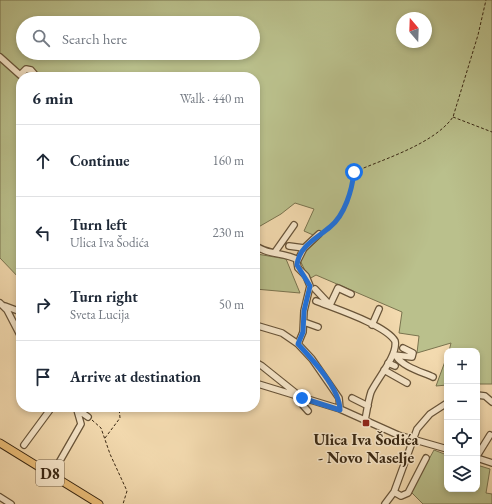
<!DOCTYPE html>
<meta charset="utf-8">
<style>
body{margin:0;font-family:"EB Garamond",serif;background:#f6f6f7;color:#1f2937}
.controls{position:absolute;right:12px;bottom:12px;display:grid;overflow:hidden;border-radius:8px;box-shadow:0 2px 6px #0003}
.controls button{width:36px;height:36px;display:grid;place-items:center;padding:0;border:0;border-bottom:1px solid #e0e1e3;background:#fff;color:#1f2937;font:20px sans-serif}
.compass{position:absolute;left:396px;top:12px;width:36px;height:36px;border-radius:50%;background:#fff;box-shadow:0 2px 6px #0003;rotate:341deg}
.stop{position:absolute;width:12px;height:12px;margin:-9px;border:3px solid #1a73e8;border-radius:50%;background:#fff}
.stop.end{background:#1a73e8;border-color:#fff;box-shadow:0 1px 4px #0008}
.list{margin:0;padding:0;list-style:none}
h2{display:flex;justify-content:space-between;align-items:center;height:52px;margin:0;padding:0 16px;font-size:17px}
h2 small{font-size:13px;font-weight:400;color:#747a83}
.list li{display:grid;grid-template-columns:26px 1fr auto;gap:12px;align-items:center;box-sizing:border-box;height:72px;padding:0 16px;border-top:1px solid #e0e1e3}
.list b{display:block;font-size:15px;white-space:nowrap}
.list p{margin:0;font-size:13px;white-space:nowrap;color:#747a83}
.list em{font-size:13px;font-style:normal;color:#747a83}
.icon{flex:none;width:22px;height:22px;fill:none;stroke:currentColor;stroke-width:2;stroke-linecap:round;stroke-linejoin:round}
.map{position:relative;flex:none;width:492px;height:504px;overflow:hidden}
.search{position:absolute;background:#fff;box-shadow:0 2px 6px #0003;left:16px;top:16px;width:244px;height:44px;display:flex;align-items:center;gap:10px;box-sizing:border-box;padding:0 14px;border-radius:22px;color:#747a83;font-size:15px}
.panel{position:absolute;background:#fff;box-shadow:0 2px 6px #0003;left:16px;top:72px;width:244px;height:340px;border-radius:16px}
.map>svg:first-child{display:block}
</style>
<div class="map">
<svg width="492" height="504" viewBox="0 0 492 504">
<rect width="100%" height="100%" fill="#f3daaf"/>
<filter id="stains"><feTurbulence type="fractalNoise" baseFrequency=".005" numOctaves="4"/><feColorMatrix values="0 0 0 0 .2 0 0 0 0 .09 0 0 0 0 .02 0 0 0 .5 -.17"/></filter>
<radialGradient id="worn" r=".72"><stop offset=".6" stop-color="#630" stop-opacity="0"/><stop offset="1" stop-color="#630" stop-opacity=".3"/></radialGradient>
<path fill="#bac08c" stroke="#7a744f" fill-rule="evenodd" d="M0,0H492V384H477V351H449L451,343L417,353L419,336L399,333L402,312L316,275L309,279L299,258L320,238L304,231L314,209L295,203L281,214L255,229V77H21V280L0,258ZM402,18H426V42H402ZM23,23H253V53H23Z
M255,252L257,254L286,259L300,293L255,289Z
M447,356V385L436,386Z
M434,450L447,455V489H477V465L490,469L486,493L492,494V504H423L411,492Z"/>
<g fill="none" stroke-linecap="round" stroke-linejoin="round">
<defs>
<path id="minor" d="M0,57L20,75L26,69L31,70L37,77
M255,245C266,255 284,252 298,260
M289,246L304,248
M275,252L294,225
M315,289L330,305
M316,301C333,308 386,325 395,341C398,355 377,379 371,392C368,401 367,411 365,420
M0,303L7,310L21,337
M330,305L338,288L351,294
M5,306L21,312
M304,322L318,327
M255,325L282,333L298,344L312,359L339,398L340,409
M372,325L379,309
M298,344L303,332L304,311L310,286L306,276L298,268L297,262L304,248L319,234
M394,355L412,357L413,353L403,348
M396,356C403,367 422,372 433,377
M255,362L262,366L302,398L301,403L308,411
M388,363L395,366
M384,370L407,383
M255,383L340,409L398,435L447,449
M477,395L485,396L492,402
M352,398L368,406
M74,407L88,417
M24,445L52,407
M477,456L490,435
M477,458L492,463
M57,466L81,424L77,410
M394,492L401,496L408,493L426,458
M0,497L11,504
M385,504L394,492L417,429L430,414L447,403"/>
<path id="major" d="M0,443L99,504"/>
</defs>
<use href="#minor" stroke="#685439" stroke-width="8"/>
<use href="#major" stroke="#392712" stroke-width="9"/>
<path stroke="#392712" stroke-width="1" stroke-dasharray="3 2" stroke-linecap="butt" d="M453,117L492,132
M323,232C342,220 351,193 354,172C384,159 434,144 453,117L478,35L486,0
M92,420L101,428L110,454L127,491L123,504
M105,438L120,418L119,407"/>
<use href="#minor" stroke="#f7e7cb" stroke-width="5.5"/>
<use href="#major" stroke="#eabd78" stroke-width="7"/>
</g>
<g fill="none" stroke-linecap="round" stroke-linejoin="round">
<path stroke="#1a73e8" stroke-width="5" d="M302,398L340,410C340,389 312,359 298,344L303,332L304,311L310,286L297,265C299,246 317,238 330,227C345,215 352,190 354,172"/>
</g>
<rect fill="#8f2418" stroke="#f7e7cb" stroke-width="1.5" x="362" y="419" width="8" height="8" rx="2"/>
<g text-anchor="middle" dominant-baseline="central" stroke-width="3" stroke-linejoin="round" paint-order="stroke">
<rect fill="#f7e7cb" stroke="#72614a" stroke-width="1" x="36" y="460" width="28" height="26" rx="3"/>
<g font-size="15" font-weight="bold" fill="#392712">
<text x="50" y="473">D8</text>
</g>
<g font-size="16" font-weight="bold" fill="#392712" stroke="#f7e7cb">
<text x="366" y="439">Ulica Iva Šodića<tspan x="366" dy="18">- Novo Naselje</tspan></text>
</g>
</g>
<rect width="100%" height="100%" filter="url(#stains)"/>
<rect width="100%" height="100%" fill="url(#worn)"/>
</svg>
<div class="controls">
<button>+</button>
<button>−</button>
<button><svg class="icon" aria-label="locate" viewBox="0 0 24 24"><circle cx="12" cy="12" r="6"/><path d="M12 2v4M12 18v4M2 12h4M18 12h4"/></svg></button>
<button><svg class="icon" aria-label="layers" viewBox="0 0 24 24"><path d="M12 4l9 5-9 5-9-5zM3 14l9 5 9-5"/></svg></button>
</div>
<svg class="compass" viewBox="-18 -18 36 36"><path d="M0-13l5 13h-10z" fill="#e53935"/><path d="M0 13l5-13h-10z" fill="#747a83"/></svg>
<div class="stop" style="left:354px;top:172px"></div>
<div class="stop end" style="left:302px;top:398px"></div>
<div class="search"><svg class="icon" aria-label="search" viewBox="0 0 24 24"><circle cx="10" cy="10" r="6"/><path d="M15 15l6 6"/></svg>Search here</div>
<section class="panel">
<h2>6 min<small>Walk · 440 m</small></h2>
<ul class="list">
<li><svg class="icon" aria-label="ahead" viewBox="0 0 24 24"><path d="M12 20V5M6 11l6-6 6 6"/></svg><div><b>Continue</b></div><em>160 m</em></li>
<li><svg class="icon" aria-label="left" viewBox="0 0 24 24"><path d="M17 20v-9H6M10 6l-5 5 5 5"/></svg><div><b>Turn left</b><p>Ulica Iva Šodića</p></div><em>230 m</em></li>
<li><svg class="icon" aria-label="right" viewBox="0 0 24 24"><path d="M7 20v-9h11M14 6l5 5-5 5"/></svg><div><b>Turn right</b><p>Sveta Lucija</p></div><em>50 m</em></li>
<li><svg class="icon" aria-label="arrive" viewBox="0 0 24 24"><path d="M6 21V4h12l-3 4 3 4H6"/></svg><div><b>Arrive at destination</b></div></li>
</ul>
</section>
</div>
